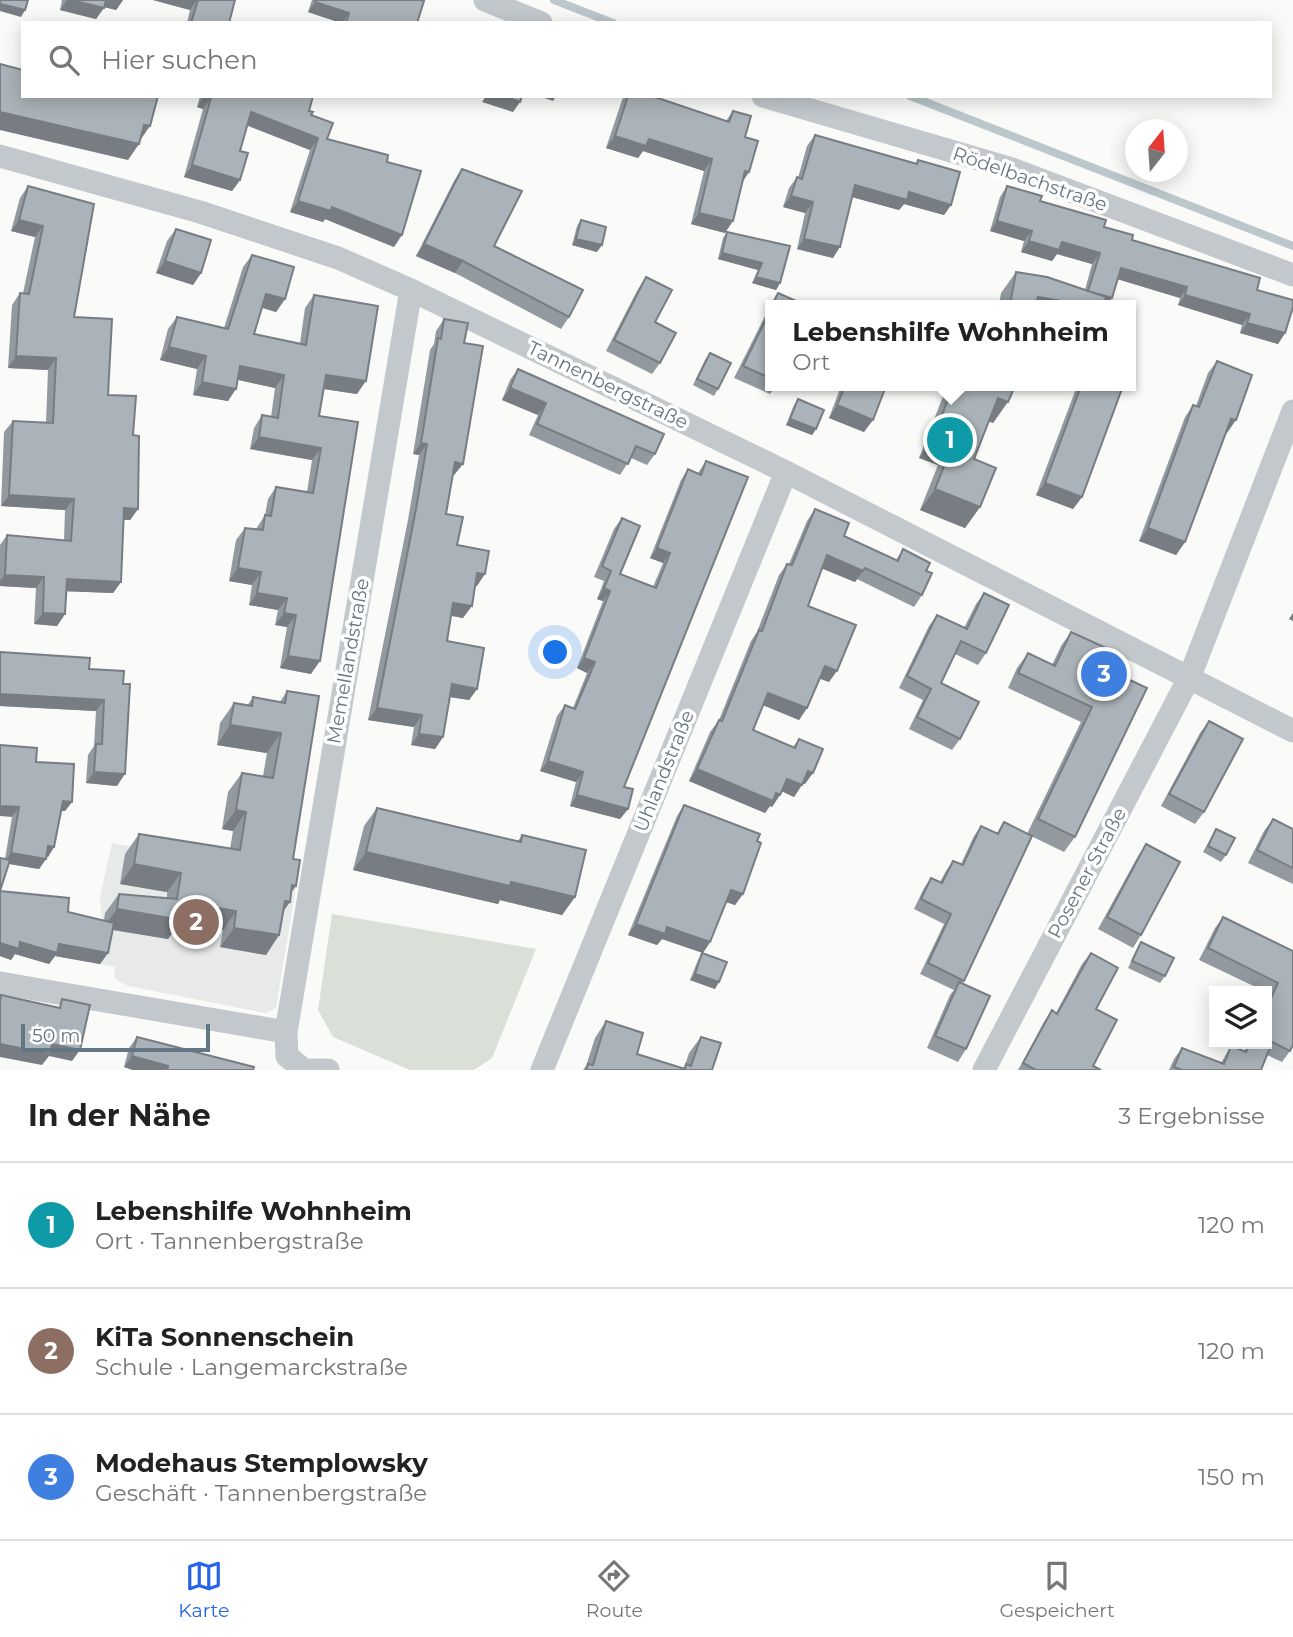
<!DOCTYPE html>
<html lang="de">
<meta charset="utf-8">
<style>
body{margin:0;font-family:Montserrat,sans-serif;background:#f6f6f6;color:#222}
.controls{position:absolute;right:21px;bottom:21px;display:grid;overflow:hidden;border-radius:0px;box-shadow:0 4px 18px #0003}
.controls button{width:63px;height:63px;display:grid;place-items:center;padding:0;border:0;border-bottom:2px solid #e0e0e0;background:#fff;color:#222;font:35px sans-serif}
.compass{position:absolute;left:1125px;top:119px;width:63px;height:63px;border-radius:50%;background:#fff;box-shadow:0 4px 18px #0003;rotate:17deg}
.scale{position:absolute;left:21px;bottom:18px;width:189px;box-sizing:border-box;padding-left:7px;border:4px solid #657683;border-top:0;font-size:19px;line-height:24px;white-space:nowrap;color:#657683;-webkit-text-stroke:5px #fff;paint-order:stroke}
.you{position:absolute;left:556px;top:653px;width:24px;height:24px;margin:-18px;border:5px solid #fff;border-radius:50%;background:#1a73e8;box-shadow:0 0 0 10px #1a73e833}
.badge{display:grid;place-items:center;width:46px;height:46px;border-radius:50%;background:#2563eb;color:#fff;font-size:23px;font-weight:700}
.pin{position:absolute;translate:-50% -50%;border:4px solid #fff;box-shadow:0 2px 7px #0006}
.popup{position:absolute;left:765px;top:300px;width:371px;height:91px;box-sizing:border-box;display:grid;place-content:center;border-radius:0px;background:#fff;filter:drop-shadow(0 2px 5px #0005);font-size:23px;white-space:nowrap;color:#767676}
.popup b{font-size:26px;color:#222}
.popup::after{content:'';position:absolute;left:50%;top:100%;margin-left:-14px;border:14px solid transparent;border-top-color:#fff}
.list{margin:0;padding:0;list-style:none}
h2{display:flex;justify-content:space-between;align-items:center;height:91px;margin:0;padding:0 28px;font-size:30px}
h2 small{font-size:23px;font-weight:400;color:#767676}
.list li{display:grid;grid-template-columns:46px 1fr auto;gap:21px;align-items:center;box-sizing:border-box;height:126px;padding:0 28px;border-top:2px solid #e0e0e0}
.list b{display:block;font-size:26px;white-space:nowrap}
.list p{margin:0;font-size:23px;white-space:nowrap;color:#767676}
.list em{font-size:23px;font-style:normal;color:#767676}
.icon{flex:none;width:38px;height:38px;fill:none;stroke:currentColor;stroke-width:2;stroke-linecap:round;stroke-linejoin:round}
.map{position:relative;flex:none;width:1293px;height:1070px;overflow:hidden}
.search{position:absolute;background:#fff;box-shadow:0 4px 18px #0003;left:21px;right:21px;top:21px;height:77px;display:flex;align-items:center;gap:18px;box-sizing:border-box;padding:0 24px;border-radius:0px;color:#767676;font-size:26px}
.sheet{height:469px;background:#fff}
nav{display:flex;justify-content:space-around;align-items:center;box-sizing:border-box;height:98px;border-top:2px solid #e0e0e0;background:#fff;font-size:19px;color:#767676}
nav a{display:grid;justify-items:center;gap:4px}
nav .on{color:#2563eb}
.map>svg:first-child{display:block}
</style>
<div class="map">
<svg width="1293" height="1070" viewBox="0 0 1293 1070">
<rect width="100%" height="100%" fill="#fafaf8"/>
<path fill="#e8e9e9" d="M112,843L298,875L276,1008L265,1013L128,986L114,978L115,967L100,964L104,946L100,897Z"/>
<path fill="#dadfd7" d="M332,914L536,949L492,1058L474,1070H410L333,1037L318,1010Z"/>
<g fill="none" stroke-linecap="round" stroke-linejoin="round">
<path stroke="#bbc7cb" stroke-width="8" d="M554,0L613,23
M910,96L1293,246"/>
<path stroke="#c3c8cc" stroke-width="23" d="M485,0L541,23
M763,96L1009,168L1293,275
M0,156L200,212L338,258L411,290L786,472L1293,731
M0,983L286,1032L287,1056L304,1070
M286,1032L411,290
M312,1070H328
M542,1070L786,472
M984,1070L1190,676L1293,411"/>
</g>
<path fill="#929a9f" d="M62,0H123L116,10L104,7L96,19L60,10Z
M153,0H235L229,23H187L190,10Z
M312,0H420L417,23H341L308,12Z
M200,96H313L309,111L327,139L387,162L394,247L325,219L323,222L290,212L310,150L247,125L240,151V180L232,191L184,177L203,109L197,107Z
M625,96L726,121L733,111L745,137L749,172L742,182L725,233L691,224L704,171L643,151L638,158L606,148L622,100Z
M815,135L916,163L918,160L951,205L944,215L904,204L899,210L852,197L833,258L797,249L805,213L783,207L789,188L797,177L798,178L807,146Z
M462,169L494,246L569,317L561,329L455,273L416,256L454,181Z
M28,186L74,317L108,395L133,435L138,509L130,520H124L121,582L113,593L66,591L65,614L57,626L34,624L36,588L0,586V545L7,535L64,540L65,510L1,506L4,432L13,421L46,423L48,370L8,368L12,305L20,293H23L35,237L11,231L20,198Z
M1007,186L1132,240L1257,290L1285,333L1278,344L1240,333L1242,325L1178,305L1180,298L1117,279L1112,298L1107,305H999L1001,293L1016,272L1085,290L1092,264L1057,254L1052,261L1021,252L1024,241L990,231L1000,197Z
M581,220L597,252L572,245L577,226Z
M176,229L201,273L193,285L156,273L167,241Z
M727,232L780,283L776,290L752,283L758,270L718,259L723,238Z
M252,255L285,299L276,312L262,308L254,334L300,343L305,308L314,295L357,394L324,389L319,416L358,422L311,674L280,668L287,627L275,625L278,610L249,605L252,585L229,581L236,540L245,528L256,529L265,515L268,499L276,487L307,492L312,460L250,449L254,428L262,415L271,417L275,388L238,380L228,401L193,395L197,369L160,360L168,329L177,317L224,328L243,267Z
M646,277L655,322L660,363L652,374L606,351L638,289Z
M770,306V386H776L770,394L734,378Z
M444,319L464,343L463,464L454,475H453L446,514L457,545L477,586H475L463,618L451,616L447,641L477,689L469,700L450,697L443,737L435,749L411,745L414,727L368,720L408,520L419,455L413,454L430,350L434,344L436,331Z
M710,353L718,389L714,396L693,385L705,360Z
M1217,361L1227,433L1226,432L1185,542L1176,555L1139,541L1185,417L1193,405L1196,406L1208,373Z
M518,369L655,454L647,465L631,458L620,475L529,435L538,415L502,400L510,380Z
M841,386H886L864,432L829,418Z
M947,386H1015L993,423L989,421L974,459L980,507L965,528L920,510L938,465L919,458Z
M1077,386H1123L1082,497L1073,509L1036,495Z
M798,399L816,429L812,435L786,425L794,405Z
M706,461L624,787L628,809L620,819L570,806L576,782L540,771L557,716L565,705L573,708L587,673L577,668L603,601L597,599L604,581L594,577L614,529L622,518L620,574L653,587L663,563L650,558L681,480L688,469L698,473Z
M815,509L844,536L896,560L903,549L926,571L922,595L914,607L857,579L855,582L822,568L808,606L829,682L820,679L807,708L799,720L763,705L753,730L793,747L799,739L805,784H802L794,797L782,791L772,807L770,806L765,813L689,781L710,732L719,720L751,641L757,632L779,575L787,564H789L807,521Z
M984,593L986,653L978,665L955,654L941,683L960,739L952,750L909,729L923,700L899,688L929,626L937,615L964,628L976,604Z
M1071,632L1098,665L1075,837L1064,852L1031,836L962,984L966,1049L958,1062L927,1048L950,995L954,990L920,974L944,924L914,909L924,888L931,878L940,882L946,871L953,861L961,864L974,836L981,826L997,833L1004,822L1027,834L1081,722L1008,688L1017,668L1028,653L1052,665L1061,646Z
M0,652L89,669L124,671L117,786L86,783L88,755L94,746L96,711L0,706Z
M287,691L293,859L291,893L290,902L283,911L279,935L266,955L220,947L223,930L179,923L168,939L112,930L108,953L100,964L55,956L49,964L15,954L11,960L0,956V858L5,859L12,817L36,762L72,802L65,811H61L54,847L48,857H46V859L39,869L9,864L0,891L68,912L104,921L105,913L119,894L167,898V892L120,884L125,854L139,834L230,849L233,831L222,829L228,792L242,773L263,776L267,753L217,745L220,723L234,703L247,706L253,697L280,702Z
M1209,721L1204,812L1195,824L1161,806L1200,733Z
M684,805L757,841L743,894L735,905L726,902L710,942L703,953L662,939L657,945L628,935L677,816Z
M377,808L518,841L522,835L575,897L562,915L500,900L498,904L353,870L364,826Z
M1273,819L1293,829V884L1248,863L1264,831Z
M1216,829L1226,855L1221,862L1203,852Z
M1146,844L1141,935L1133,948L1098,929L1138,856Z
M1223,917L1293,951L1290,1051L1282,1062L1267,1055L1261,1070H1169L1174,1059L1182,1048L1221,1063L1231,1046L1244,1051L1247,1044H1267V1001L1270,994L1267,993V991H1264L1199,960L1215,928Z
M1141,942L1165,976L1160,983L1128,968L1137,949Z
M702,953L715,989L690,980L698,960Z
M1091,953L1096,1009L1093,1066L1101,1070H1018L1044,1022L1052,1010L1056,1013L1082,964Z
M606,1021L637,1054L683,1068L685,1065L689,1053L701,1037L712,1070H583L586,1066L595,1038Z
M137,1037L253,1070H133L124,1067L129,1048Z"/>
<path fill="#777d82" d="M67,0H71L104,8L96,19L60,10Z
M104,0H123L116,10L100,6Z
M153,0H197L190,10Z
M315,2L349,13L342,23H341L308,12Z
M0,4L25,10L21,17L0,11Z
M204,96L211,98L203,109L197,107Z
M486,96H504L520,102L513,112L482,102Z
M539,96H556L553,101Z
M0,112L139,144L128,160L0,130Z
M251,112L318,138L310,150L243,124Z
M144,125L150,126L139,142Z
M615,136L649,139L712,159L704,171L643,151L638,158L606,148Z
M192,165L240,180L232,191L184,177Z
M745,171L749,172L741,184Z
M855,185L909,192L951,205L944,215L904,204L899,210L848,196Z
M791,196L813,202L805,213L783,207Z
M298,201L332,207L402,235L394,247L325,219L323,222L290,212Z
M699,213L733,221L725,233L691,224Z
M19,220L43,226L35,237L11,231Z
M997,221L1032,231L1024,241L990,231Z
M576,239L602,245L597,252L572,245Z
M804,239L840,247L833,258L797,249Z
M1029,241L1062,242L1100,253L1092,264L1057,254L1052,261L1021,252Z
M424,244L463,261L455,273L416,256Z
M722,253L762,263L758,270L718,259Z
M165,261L201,273L193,285L156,273Z
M1121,268L1187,287L1180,298L1114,278Z
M756,277L780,283L776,290L752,283Z
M1088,291L1112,298L1107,305H1093Z
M266,294L285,299L276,312L258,306Z
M1185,295L1250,314L1242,325L1178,305Z
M1038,297L1083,305H1032Z
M1247,323L1285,333L1278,344L1240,333Z
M169,347L206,356L197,369L160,360Z
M16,356L56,358L48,370L8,368Z
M240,366L284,375L275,388L231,378Z
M326,375L366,381L357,394L317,388Z
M202,382L236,389L228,401L193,395Z
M510,388L546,403L538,415L502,400Z
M998,398L1008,402L993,423L983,419Z
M837,405L873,420L864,432L829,418Z
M790,419L816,429L812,435L786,425Z
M1231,419L1236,420L1227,433L1222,431Z
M934,436L953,444L938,465L919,458Z
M259,437L321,448L312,460L250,449Z
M421,443L427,444L419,455L413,454Z
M455,462L463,464L454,475L447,474Z
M1045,483L1082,497L1073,509L1036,495Z
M935,489L980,507L965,528L920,510Z
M9,495L74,499L65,510L1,506Z
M124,508L138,509L130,520L116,519Z
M1148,528L1185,542L1176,555L1139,541Z
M657,548L670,553L663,563L650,558Z
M827,555L863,571L855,582L818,567Z
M238,568L261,572L252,585L229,581Z
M477,573L485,574L477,586L469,585Z
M5,575L44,577L36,588L0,586V581Z
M67,579L121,582L113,593L58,591Z
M604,588L610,591L603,601L597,599Z
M257,593L287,598L278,610L249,605Z
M453,603L472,606L463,618L445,614Z
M43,613L65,614L57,626L34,624Z
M284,613L296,615L287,627L275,625Z
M1293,613V621L1289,619Z
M288,656L320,661L311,674L280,668Z
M584,658L595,662L587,673L577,668Z
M825,666L837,671L829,682L817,677Z
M452,684L477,689L469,700L443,696Z
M768,693L807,708L799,720L760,704Z
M0,694L104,700L96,711L0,706Z
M377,708L422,715L414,727L368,720Z
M230,725L281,733L267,753L217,745Z
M419,734L443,737L435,749L411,745Z
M548,761L583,772L576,782L540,771Z
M697,769L780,795L772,807L770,806L765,813L689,781Z
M808,771L813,773L805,784L800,783Z
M94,772L125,774L117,786L86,783Z
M787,779L802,785L794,797L779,790Z
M577,795L628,809L620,819L570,806Z
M63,801L72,802L65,811H56Z
M0,806L19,807L12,817L0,816Z
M236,810L246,812L233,831L222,829Z
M48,846L54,847L48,857L41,855Z
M366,852L511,882L575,897L562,915L500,900L498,904L353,870Z
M11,853L46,859L39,869L4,863Z
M134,864L181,873L167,892L120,884Z
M292,885L296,886L285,901L290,902L276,921Z
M731,890L743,894L735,905L723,901Z
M184,902L236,911L223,930L179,923L168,939L103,928L117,909Z
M636,924L667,927L710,942L703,953L662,939L657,945L628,935Z
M234,928L279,935L266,955L220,947Z
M20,942L59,944L108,953L100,964L55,956L49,964L15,954L11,960L0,956V943Z
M695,974L719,982L715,989L690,980Z
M0,1044H52L80,1050L72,1061L49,1056L42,1065L0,1057Z
M132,1056L168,1066L165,1070H133L124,1067Z"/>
<path fill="#aab3b9" stroke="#777d82" stroke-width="2" d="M0,0H28L25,10L0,4Z
M71,0H106L104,8Z
M198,0H235L229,23H191Z
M315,0H420L424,1L417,23H346L349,13L315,2Z
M0,64L23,70V96H158L150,126L144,125L139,144L0,112Z
M207,96H313L309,111L313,112L311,115L333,123L327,139L388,155L387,162L421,171L402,235L332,207L331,211L298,201L318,138L251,112L240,151L248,153L240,180L192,165L211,98Z
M504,96H522L520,102Z
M628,96H652L729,122L733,111L751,116L745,137L758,141L749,172L745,171L733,221L699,213L712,159L649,139L646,146L615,136Z
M815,135L917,164L918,160L960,172L951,205L909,192L907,200L855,185L840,247L804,239L813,202L791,196L797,177L802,179Z
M462,169L522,191L494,246L583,290L569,317L463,261L424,244Z
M28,186L94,204L74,317L112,319L108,395L136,396L133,435L139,436L138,509L124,508L121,582L67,579L65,614L43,613L44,577L5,575L7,535L71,541L74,499L9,495L13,421L53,423L56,358L16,356L20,293L29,294L43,226L19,220Z
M1007,186L1042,196L1040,201L1106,220L1104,227L1133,235L1132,240L1260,278L1257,290L1293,300V307L1285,333L1247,323L1250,314L1185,295L1187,287L1121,268L1112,298L1088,291L1100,253L1062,242L1059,250L1029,241L1032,231L997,221Z
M581,220L606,227L602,245L576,239Z
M176,229L211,240L201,273L165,261Z
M727,232L790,246L780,283L756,277L762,263L722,253Z
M252,255L294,267L285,299L266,294L254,334L306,345L314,295L378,306L366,381L326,375L319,416L358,422L320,661L288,656L296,615L284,613L287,598L257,593L261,572L238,568L245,528L263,530L265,515L271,516L276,487L313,493L321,448L259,437L262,415L278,418L284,375L240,366L236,389L202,382L206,356L169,347L177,317L228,329Z
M1016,272L1047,277L1106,297L1104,305H1083L1038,297L1035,305H1010Z
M646,277L672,290L655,322L676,333L660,363L614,340Z
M778,293L805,305H772Z
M770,311V378L743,366Z
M444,319L468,323L464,343L483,346L463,464L455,462L446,514L463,517L457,545L489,551L485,574L477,573L472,606L453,603L447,641L484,648L477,689L452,684L443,737L419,734L422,715L377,708L416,509L427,444L421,443L438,338L441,339Z
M710,353L731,363L718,389L697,379Z
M1217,361L1252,375L1236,420L1231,419L1185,542L1148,528L1193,405L1199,407Z
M518,369L664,434L655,454L636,446L628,464L537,424L546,403L510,388Z
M845,386H886L873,420L837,405Z
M953,386H1015L1008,402L998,398L974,459L996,468L980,507L935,489L953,444L934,436Z
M1081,386H1123L1082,497L1045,483Z
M798,399L824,410L816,429L790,419Z
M706,461L748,477L624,787L633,789L628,809L577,795L583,772L548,761L565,705L575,709L595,662L584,658L610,591L604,588L611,571L602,566L622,518L640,526L620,574L656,588L670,553L657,548L688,469L701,475Z
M815,509L849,523L844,536L898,561L903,549L930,563L926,571L932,573L922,595L865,568L863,571L827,555L808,606L856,625L837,671L825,666L807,708L768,693L753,730L795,748L799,739L823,749L813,773L808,771L802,785L787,779L780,795L776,793L773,801L697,769L719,720L722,721L759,630L762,631L787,564L792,565Z
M984,593L1009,605L986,653L961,641L941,683L979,702L960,739L917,717L931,689L907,676L937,615L967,629Z
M1071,632L1106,648L1098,665L1147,688L1075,837L1038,819L1092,707L1018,673L1028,653L1055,666Z
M0,652L90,658L89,669L124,671L123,684H130L125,774L94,772L96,744H102L104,700L0,694Z
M287,691L319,696L293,859L300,860L296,886L292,885L290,902L285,901L279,935L234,928L236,911L184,902L181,920L117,909L119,894L177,899L181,873L134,864L139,834L240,850L246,812L236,810L242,773L273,778L281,733L230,725L234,703L252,706L253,697L285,703Z
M1209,721L1243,739L1204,812L1169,794Z
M0,745L37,748L36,762L74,764L72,802L63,801L54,847L48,846L46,859L11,853L19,807L0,806Z
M684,805L760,834L757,841L761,843L743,894L731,890L710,942L667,927L665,934L636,924Z
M377,808L521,842L522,835L586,850L575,897L511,882L510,886L366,852Z
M1273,819L1293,829V868L1257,850Z
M1004,822L1032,836L964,981L928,963L951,914L921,899L931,878L942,883L953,861L963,865L981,826L998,834Z
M1216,829L1235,838L1226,855L1208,846Z
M1146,844L1180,862L1141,935L1107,917Z
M0,858L10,860L0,891L69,898L68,912L114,923L108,953L59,944L57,953L20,942L19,949L0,943Z
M1223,917L1293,951V1045L1290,1051L1272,1042L1261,1070H1182L1174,1067L1182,1048L1224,1064L1231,1046L1246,1052L1250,1044H1267V1007L1278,983L1208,948Z
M1141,942L1174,958L1165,976L1132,961Z
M702,953L727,962L719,982L695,974Z
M1091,953L1118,968L1096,1009L1117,1020L1093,1066L1101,1070H1036L1023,1063L1052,1010L1057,1014Z
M959,982L990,996L966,1049L935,1036Z
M1,995L60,1008L62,999L90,1005L80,1050L52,1044L50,1054L0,1044V1001Z
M606,1021L643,1033L637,1054L685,1069L686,1064L691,1066L701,1037L721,1043L712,1070H586L588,1064L593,1065Z
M137,1037L254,1067L253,1070H167L168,1066L132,1056Z"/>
<g text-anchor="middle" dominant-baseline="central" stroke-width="7" stroke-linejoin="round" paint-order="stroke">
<g font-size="19" fill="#657683" stroke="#fff">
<text transform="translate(1030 179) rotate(19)">Rödelbachstraße</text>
<text transform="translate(608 385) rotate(26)">Tannenbergstraße</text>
<text transform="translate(348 661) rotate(-80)">Memellandstraße</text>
<text transform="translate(664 771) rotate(-68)">Uhlandstraße</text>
<text transform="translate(1087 873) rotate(-62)">Posener Straße</text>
</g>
</g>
</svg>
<div class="controls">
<button><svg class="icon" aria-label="layers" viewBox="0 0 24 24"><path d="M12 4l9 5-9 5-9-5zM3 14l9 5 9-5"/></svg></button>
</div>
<svg class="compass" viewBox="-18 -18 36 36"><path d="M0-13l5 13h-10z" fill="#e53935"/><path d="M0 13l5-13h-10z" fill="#767676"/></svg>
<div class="scale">50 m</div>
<div class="you"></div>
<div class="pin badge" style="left:950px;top:440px;background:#0f9aa8">1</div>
<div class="popup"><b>Lebenshilfe Wohnheim</b>Ort</div>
<div class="pin badge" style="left:196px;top:922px;background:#8d6e63">2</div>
<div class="pin badge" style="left:1104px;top:674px;background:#3f7fe0">3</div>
<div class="search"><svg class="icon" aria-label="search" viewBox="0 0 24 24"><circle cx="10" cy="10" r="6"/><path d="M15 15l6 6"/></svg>Hier suchen</div>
</div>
<section class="sheet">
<h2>In der Nähe<small>3 Ergebnisse</small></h2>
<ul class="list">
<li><span class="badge" style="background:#0f9aa8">1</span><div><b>Lebenshilfe Wohnheim</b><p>Ort · Tannenbergstraße</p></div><em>120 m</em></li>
<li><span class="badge" style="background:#8d6e63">2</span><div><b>KiTa Sonnenschein</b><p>Schule · Langemarckstraße</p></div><em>120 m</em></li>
<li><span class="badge" style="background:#3f7fe0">3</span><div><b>Modehaus Stemplowsky</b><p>Geschäft · Tannenbergstraße</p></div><em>150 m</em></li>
</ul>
</section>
<nav>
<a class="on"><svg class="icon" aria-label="map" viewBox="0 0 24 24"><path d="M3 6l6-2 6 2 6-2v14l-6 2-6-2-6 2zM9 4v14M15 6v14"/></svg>Karte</a>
<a><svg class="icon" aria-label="directions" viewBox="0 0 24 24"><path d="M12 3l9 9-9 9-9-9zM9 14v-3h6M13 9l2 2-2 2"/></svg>Route</a>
<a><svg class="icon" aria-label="saved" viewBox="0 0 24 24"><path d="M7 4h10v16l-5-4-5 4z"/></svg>Gespeichert</a>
</nav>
